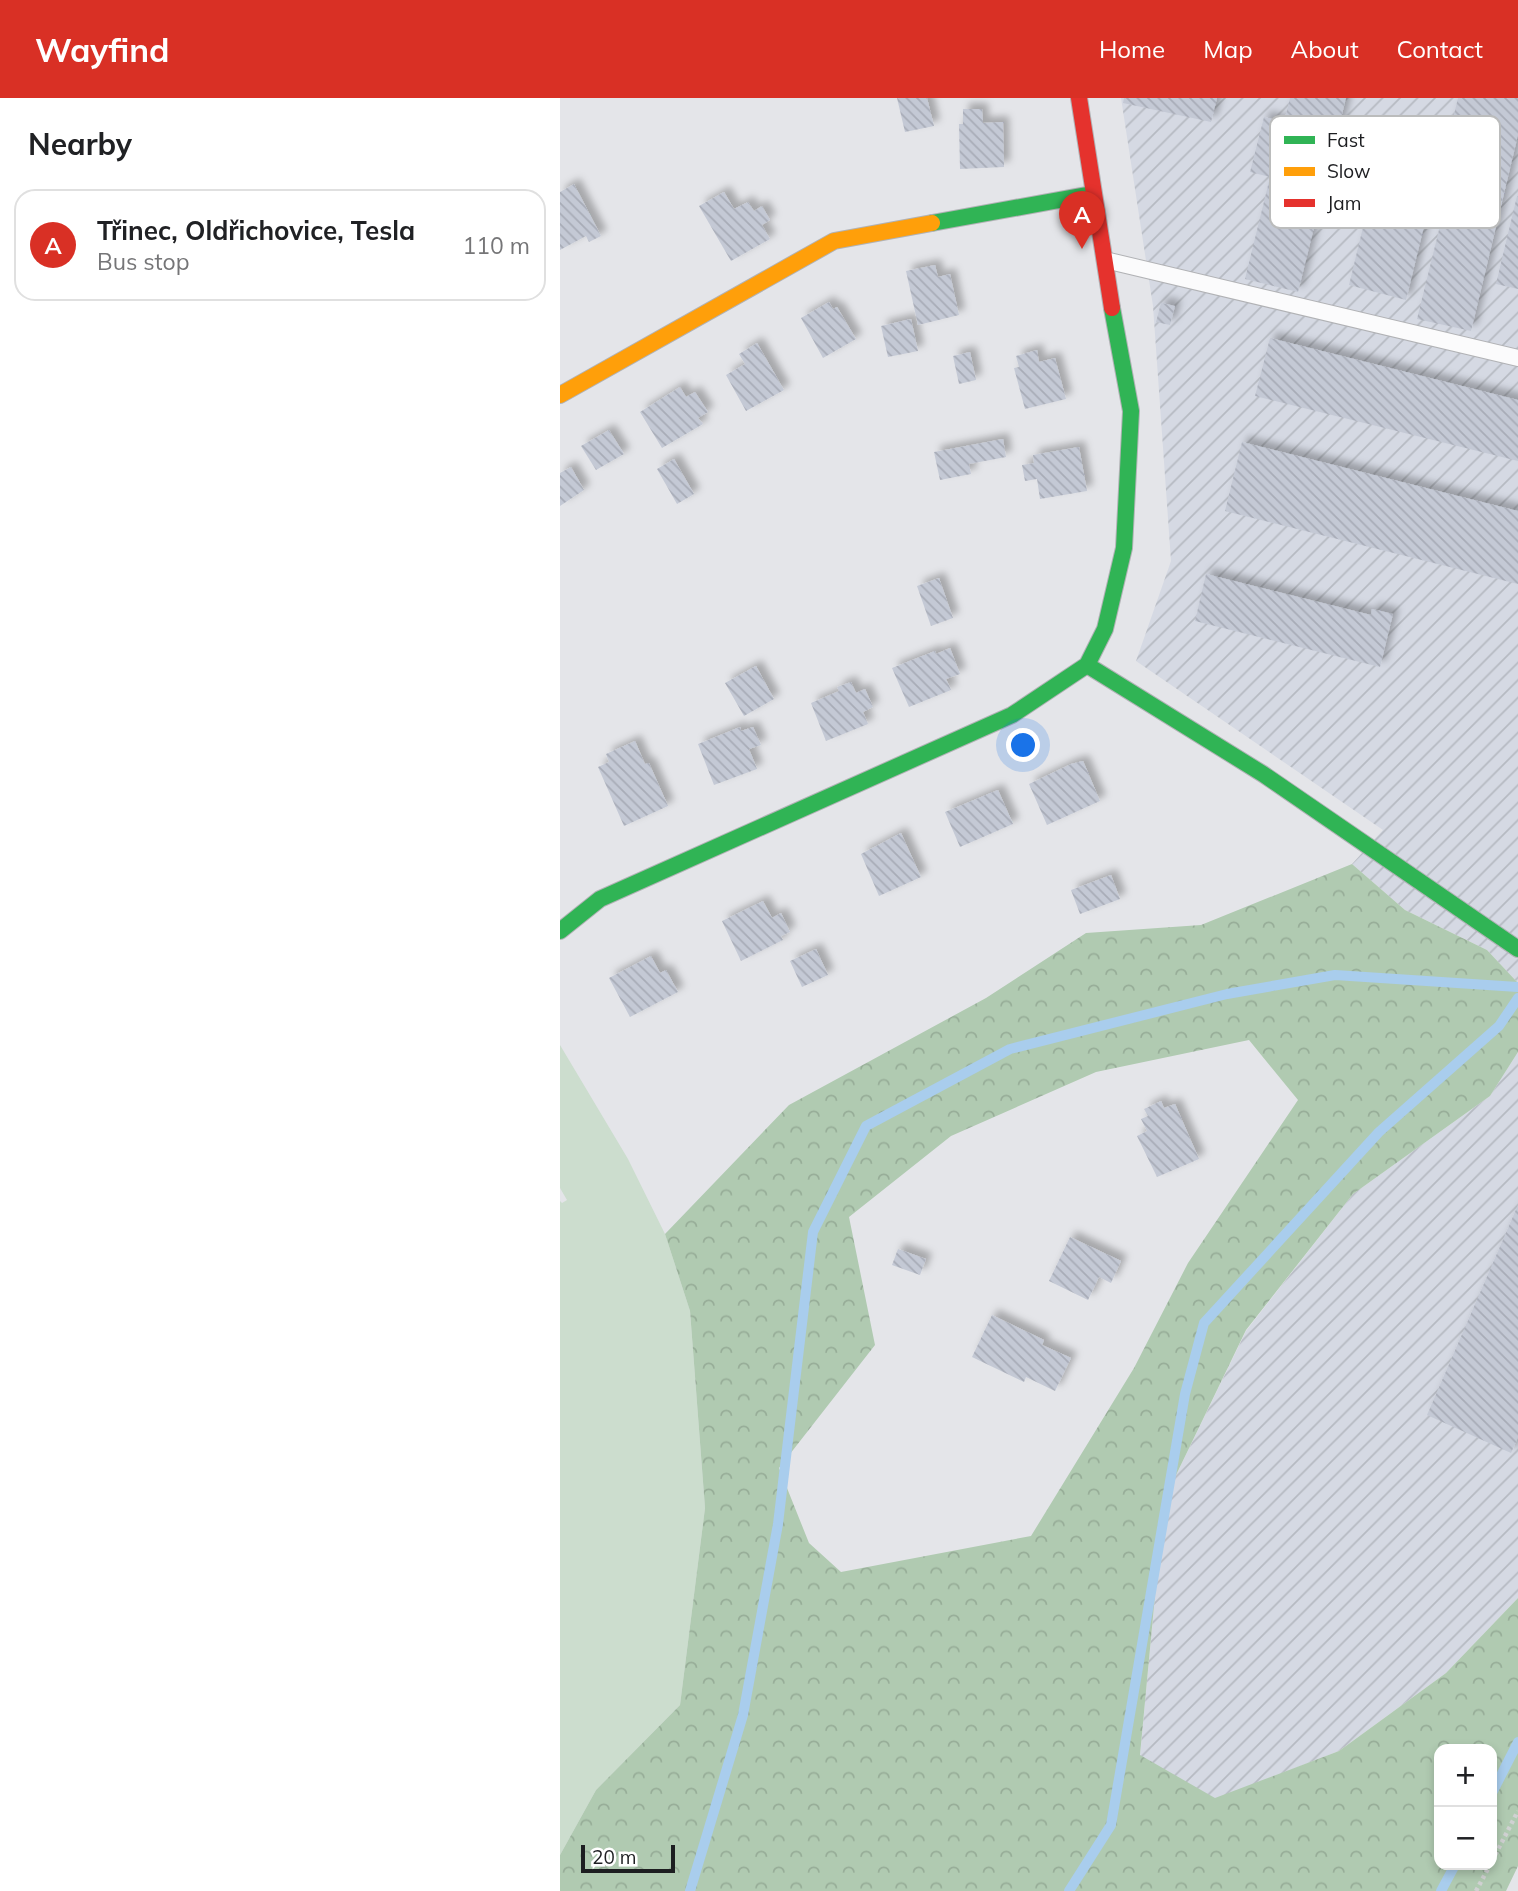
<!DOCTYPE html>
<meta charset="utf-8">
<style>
body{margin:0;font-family:Mulish,sans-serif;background:#f2f2f2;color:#202124}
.controls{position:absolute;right:21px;bottom:21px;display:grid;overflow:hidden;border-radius:14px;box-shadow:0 4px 10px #0003}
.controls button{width:63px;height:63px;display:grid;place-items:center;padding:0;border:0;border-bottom:2px solid #e0e0e0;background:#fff;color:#202124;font:35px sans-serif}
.scale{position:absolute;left:21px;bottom:18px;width:94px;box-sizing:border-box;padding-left:7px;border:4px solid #1d1e21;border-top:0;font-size:19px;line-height:24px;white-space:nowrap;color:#1d1e21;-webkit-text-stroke:5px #fff;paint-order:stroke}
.you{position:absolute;left:464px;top:648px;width:24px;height:24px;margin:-18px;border:5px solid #fff;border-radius:50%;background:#1a73e8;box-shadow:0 0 0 10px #1a73e833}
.badge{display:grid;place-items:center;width:46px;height:46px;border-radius:50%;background:#d93025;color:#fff;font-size:23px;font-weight:700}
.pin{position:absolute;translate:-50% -58px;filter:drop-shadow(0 2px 4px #0008)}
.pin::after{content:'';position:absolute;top:37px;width:24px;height:21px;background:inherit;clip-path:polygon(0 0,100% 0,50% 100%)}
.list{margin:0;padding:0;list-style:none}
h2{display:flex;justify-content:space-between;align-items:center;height:91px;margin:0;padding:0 28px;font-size:30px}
h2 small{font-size:23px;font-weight:400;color:#757577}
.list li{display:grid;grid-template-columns:46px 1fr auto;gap:21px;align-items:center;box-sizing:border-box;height:112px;margin:0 14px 14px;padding:0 14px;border:2px solid #e0e0e0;border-radius:21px}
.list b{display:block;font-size:26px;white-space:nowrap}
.list p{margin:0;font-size:23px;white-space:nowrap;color:#757577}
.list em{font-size:23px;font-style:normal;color:#757577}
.map{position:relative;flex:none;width:958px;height:1793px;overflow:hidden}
header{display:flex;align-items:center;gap:42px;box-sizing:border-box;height:98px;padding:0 35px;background:#d93025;color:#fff}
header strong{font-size:33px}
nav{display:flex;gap:38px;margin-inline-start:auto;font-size:24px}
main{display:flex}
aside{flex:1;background:#fff}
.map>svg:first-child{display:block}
</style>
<header>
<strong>Wayfind</strong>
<nav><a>Home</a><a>Map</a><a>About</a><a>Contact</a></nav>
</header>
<main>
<aside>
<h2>Nearby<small></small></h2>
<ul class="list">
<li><span class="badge">A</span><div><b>Třinec, Oldřichovice, Tesla</b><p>Bus stop</p></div><em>110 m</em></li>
</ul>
</aside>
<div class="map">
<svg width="958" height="1793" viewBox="0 0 958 1793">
<defs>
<pattern id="industrial-furrows" width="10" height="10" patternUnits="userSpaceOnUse" patternTransform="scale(1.75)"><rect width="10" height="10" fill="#d5d9e3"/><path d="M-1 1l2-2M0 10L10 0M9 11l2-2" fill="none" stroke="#b6bac2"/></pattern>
<pattern id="forest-crowns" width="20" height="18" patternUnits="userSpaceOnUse" patternTransform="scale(1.75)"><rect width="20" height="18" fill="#b0cab1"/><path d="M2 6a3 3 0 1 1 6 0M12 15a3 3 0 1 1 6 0" fill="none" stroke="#97ad98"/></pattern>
<pattern id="building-back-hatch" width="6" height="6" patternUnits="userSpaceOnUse" patternTransform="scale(1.75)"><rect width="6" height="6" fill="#c4c9d5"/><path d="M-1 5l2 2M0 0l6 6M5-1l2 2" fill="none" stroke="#a8acb7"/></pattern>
<filter id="shadow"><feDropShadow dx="6" dy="-6" stdDeviation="3.5" flood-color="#0004"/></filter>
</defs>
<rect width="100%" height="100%" fill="#e4e5e9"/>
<path fill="url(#industrial-furrows)" d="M561,0H958V885L927,852L845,812L792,766L823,732L576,563L611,463L593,208Z
M958,954V1500L886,1575L779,1653L655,1701L580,1658L604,1402L686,1233L793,1096L930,998Z"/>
<path fill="#ccddce" d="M0,947L68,1061L105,1136L130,1213L145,1410L120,1607L36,1692L0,1757V1103L2,1105L7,1102L0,1090Z"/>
<path fill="url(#forest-crowns)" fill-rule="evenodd" d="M792,766L845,812L927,852L958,885V954L930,998L793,1096L686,1232L604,1402L580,1657L655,1700L779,1653L886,1575L958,1500V1768L946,1793H0V1757L36,1692L120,1607L145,1410L130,1213L105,1136L229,1007L426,900L526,835L641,827ZM689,942L738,1002L628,1165L574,1270L471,1438L281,1474L249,1445L219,1370L315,1247L289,1119L391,1038L536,974ZM879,1651H932V1767H879Z"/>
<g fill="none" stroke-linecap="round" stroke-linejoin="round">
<path stroke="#a9cded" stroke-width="10" d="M932,1695L958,1644
M130,1793L183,1617L218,1426L253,1134L306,1028L450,951L667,896L775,877L958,889
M509,1793L551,1727L625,1296L644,1225L819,1034L939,928L958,900
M881,1793L895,1767"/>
</g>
<path fill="url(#building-back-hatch)" filter="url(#shadow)" d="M337,0H367L374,28L345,34Z
M564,0H657L651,24L563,5Z
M730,0H786L738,194L685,181L710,79L690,74L704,19L724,24Z
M898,0H958V37L911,233L857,221L891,83L876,79L846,202L789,187L824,42L859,51L862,43L886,49Z
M403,11H422L423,25L443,24L444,69L400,71L399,26H403Z
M14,86L41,138L29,144L26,138L0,152V94Z
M164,94L174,111L188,104L194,113L202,108L210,122L202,127L210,141L171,163L139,108Z
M957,98H958V191L936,186Z
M375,167L378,179L390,176L399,217L358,227L346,173Z
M269,204L273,211L277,209L296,241L263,260L241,220Z
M601,205L615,208L610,227L596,224Z
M351,221L358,253L328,259L321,228Z
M710,240L958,302V363L695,298Z
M197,245L224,292L186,313L166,277L185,266L179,256Z
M477,252L479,264L495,260L506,301L465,311L454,270L459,269L456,258Z
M410,254L416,282L399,286L393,258Z
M120,289L126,299L135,294L148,314L138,320L143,326L102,350L80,314Z
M49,332L64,356L36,372L21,348Z
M443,341L446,359L409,366L411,376L380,382L374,354Z
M682,344L958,413V486L665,413Z
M519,349L527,393L480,401L477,381L465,383L462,367L474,365L473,357Z
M114,361L134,396L117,406L97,371Z
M11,369L24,392L0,408V375Z
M646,476L811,517L812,511L833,516L820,569L635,523Z
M379,480L393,520L371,528L357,488Z
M390,550L400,576L386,581L391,592L349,609L332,570L375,553L376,556Z
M196,568L214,601L184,618L165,585Z
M291,584L296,595L305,591L313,609L303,614L308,626L266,643L251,605L279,593L277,589Z
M180,629L181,633L193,629L201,647L189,651L197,671L154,687L138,646Z
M75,643L85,666L89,665L108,708L64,728L38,669L49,664L46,656Z
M523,663L540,703L487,727L469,686L511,666Z
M438,692L453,726L400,749L385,714Z
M341,735L361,779L319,798L301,756Z
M551,777L560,801L520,816L511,792Z
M203,803L212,820L221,815L230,834L221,838L223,842L181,863L162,823Z
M256,851L268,877L242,889L230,863Z
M91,858L100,875L106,872L118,894L70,919L49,880Z
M601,1003L604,1010L615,1006L639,1061L597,1079L577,1038L587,1033L581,1021L588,1018L584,1011Z
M958,1107V1339L951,1355L867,1317Z
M510,1139L561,1163L551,1185L539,1179L528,1202L489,1183Z
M338,1151L366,1161L360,1177L332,1167Z
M432,1217L484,1242L482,1247L511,1260L495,1293L466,1279L464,1284L412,1259Z"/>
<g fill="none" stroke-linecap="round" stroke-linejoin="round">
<defs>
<path id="lane" d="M545,162L958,260"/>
<path id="fast" d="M372,125L532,96
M527,567L703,676L958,851
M0,833L40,801L452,617L527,567L545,531L564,450L571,313L552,210"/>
<path id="slow" d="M0,297L274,143L372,125"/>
<path id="jam" d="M519,0L552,210"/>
</defs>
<use href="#lane" stroke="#b1b2b5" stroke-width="18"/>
<use href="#fast" stroke="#b1b2b5" stroke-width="18"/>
<use href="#slow" stroke="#b1b2b5" stroke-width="18"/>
<use href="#jam" stroke="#b1b2b5" stroke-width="18"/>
<path stroke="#d0d1d2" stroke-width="4.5" stroke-dasharray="3.5 3.5" stroke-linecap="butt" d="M932,1763L958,1713
M916,1793L930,1767"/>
<use href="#lane" stroke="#fbfbfc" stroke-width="16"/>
<use href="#fast" stroke="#30b455" stroke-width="16"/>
<use href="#slow" stroke="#ff9f0a" stroke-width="16"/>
<use href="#jam" stroke="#e5322d" stroke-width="16"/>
</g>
<rect x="710" y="18" width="230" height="112" rx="10" fill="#fff" stroke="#bbbcbc" stroke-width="2"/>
<rect x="724" y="38" width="31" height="8" fill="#30b455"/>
<rect x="724" y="69" width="31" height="9" fill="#ff9f0a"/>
<rect x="724" y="101" width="31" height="8" fill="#e5322d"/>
<g font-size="19" fill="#1d1e21">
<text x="767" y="49">Fast</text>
<text x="767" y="80">Slow</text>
<text x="767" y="112">Jam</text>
</g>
</svg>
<div class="controls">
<button>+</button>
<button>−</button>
</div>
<div class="scale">20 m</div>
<div class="you"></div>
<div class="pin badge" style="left:522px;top:151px">A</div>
</div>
</main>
